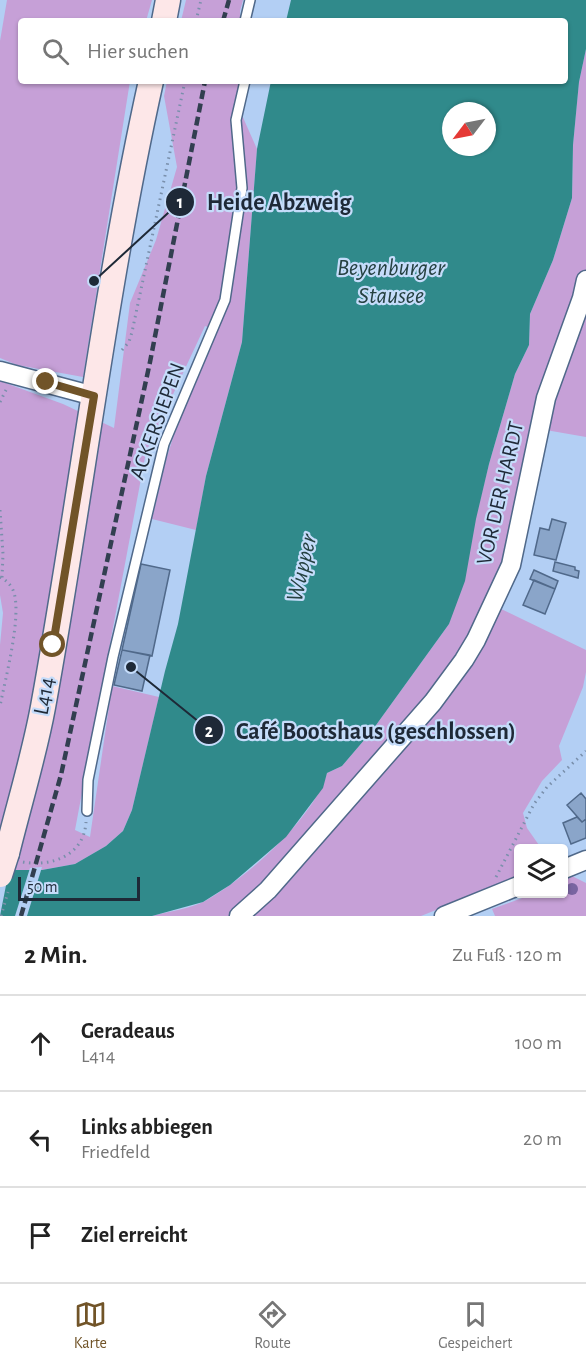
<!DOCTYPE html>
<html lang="de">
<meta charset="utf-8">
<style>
body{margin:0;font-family:"Alegreya Sans",sans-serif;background:#f6f6f6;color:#222}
.controls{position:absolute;right:18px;bottom:18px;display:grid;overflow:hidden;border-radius:6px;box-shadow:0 2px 4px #0004}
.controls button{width:54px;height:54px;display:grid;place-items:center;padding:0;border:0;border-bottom:2px solid #e0e0e0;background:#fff;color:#222;font:30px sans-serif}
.compass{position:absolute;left:442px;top:102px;width:54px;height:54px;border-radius:50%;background:#fff;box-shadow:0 2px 4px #0004;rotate:238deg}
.scale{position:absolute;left:18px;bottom:15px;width:122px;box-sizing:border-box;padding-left:6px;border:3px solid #1e2937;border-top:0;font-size:16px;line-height:21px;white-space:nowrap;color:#1e2937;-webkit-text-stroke:4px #c5dcfa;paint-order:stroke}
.stop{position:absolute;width:18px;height:18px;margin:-14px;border:4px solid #715428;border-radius:50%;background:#fff}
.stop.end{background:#715428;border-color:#fff;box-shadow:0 2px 6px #0008}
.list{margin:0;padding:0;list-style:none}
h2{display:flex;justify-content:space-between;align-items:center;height:78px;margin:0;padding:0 24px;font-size:26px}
h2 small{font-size:20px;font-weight:400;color:#767676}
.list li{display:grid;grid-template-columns:39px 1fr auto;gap:18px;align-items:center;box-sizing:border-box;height:96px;padding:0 24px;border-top:2px solid #e0e0e0}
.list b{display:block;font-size:22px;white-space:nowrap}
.list p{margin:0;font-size:20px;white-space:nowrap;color:#767676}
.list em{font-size:20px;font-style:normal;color:#767676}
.icon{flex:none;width:33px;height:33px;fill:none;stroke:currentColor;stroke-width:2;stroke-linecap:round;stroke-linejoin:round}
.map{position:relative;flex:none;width:586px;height:916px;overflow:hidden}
.search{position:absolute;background:#fff;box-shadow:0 2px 4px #0004;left:18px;right:18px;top:18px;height:66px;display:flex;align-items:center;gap:15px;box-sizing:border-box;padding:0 21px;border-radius:6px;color:#767676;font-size:22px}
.sheet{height:366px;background:#fff}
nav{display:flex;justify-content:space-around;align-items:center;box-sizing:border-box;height:84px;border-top:2px solid #e0e0e0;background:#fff;font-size:16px;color:#767676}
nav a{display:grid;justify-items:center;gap:3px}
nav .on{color:#715428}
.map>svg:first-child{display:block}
</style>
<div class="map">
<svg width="586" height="916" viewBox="0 0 586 916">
<rect width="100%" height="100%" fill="#b3cff4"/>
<path fill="#c6a0d7" d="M7,0H152L146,21H21V81H130L83,377L17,365L0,358V41Z
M186,0H243L240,11V21H181Z
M586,49V437L540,429L493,605L586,650V672L583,687L559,746L562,760L542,781L523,813L527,828L541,848H518V877L421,916H152C169,911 190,909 205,901C246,879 315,817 327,773L342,766L371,732L449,624L489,464L515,374L529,345L530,314L553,260L572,198L573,145L579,82Z
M167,81H241V113L257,149L242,342L206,476L196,530L152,519L166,460L187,393L216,330L205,326L146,452L75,830L90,837L112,686L159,697L132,810L123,831L106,846L75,864L42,870H9L0,866V645L3,613L0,595V381L63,404L114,428L130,303L156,240L177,167L164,96Z
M572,876L586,883V916H495L492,909L533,894H564V881Z"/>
<path fill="#308a8b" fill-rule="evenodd" d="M291,0H586V49L579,82L573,145L572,198L553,260L530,314L529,345L515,374L489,464L476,519L465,581L449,624L371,732L342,766L327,773L323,788L286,837L230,885L203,902L152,916H0L9,870H42L75,864L106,846L123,831L132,810L165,671L178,624L206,476L242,342L257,149L271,81H565V21H286ZM451,111H487V147H451Z"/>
<path fill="#b3cff4" d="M42,867L27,916H15L30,868Z"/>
<path fill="#8aa5c9" stroke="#50698a" stroke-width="1.5" d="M552,519L566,523L556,560L534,555L540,528L549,530Z
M555,562L575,567V570L579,571L578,578L553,571Z
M141,564L170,570L152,656L122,650Z
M534,570L558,581L555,589L530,579Z
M534,580L555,589L545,614L523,605Z
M122,650L150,655L142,691L114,685Z
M581,793L586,799V819L582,822L567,805Z
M577,817L582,822L586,819V838L571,844L563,823Z"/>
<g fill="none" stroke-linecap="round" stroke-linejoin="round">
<defs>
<path id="service" d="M245,21L250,0
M87,811L88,780L113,657L164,444L225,300L242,188L236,120L245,81"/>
<path id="minor" d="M0,371L94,396
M564,869L586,860
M239,916L268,890L433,702L464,660L476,640L511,565L546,398L582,298L586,280
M444,916L518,886"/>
<path id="secondary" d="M164,21L168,0
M7,853C19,804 34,756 43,707C81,499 105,288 151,81"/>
</defs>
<use href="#service" stroke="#50698a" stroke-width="12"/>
<use href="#minor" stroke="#50698a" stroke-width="21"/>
<use href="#secondary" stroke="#50698a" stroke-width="27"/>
<path stroke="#798fab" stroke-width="3" stroke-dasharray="1.5 4.5" stroke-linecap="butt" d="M196,21L201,0
M122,350L129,342L132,332L185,81
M0,402L6,390
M0,510L3,554L2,578
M0,577C6,580 10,584 13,590C23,613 5,680 0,706
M23,862C51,867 84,856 86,822
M496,877L534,804L547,787L586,751"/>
<use href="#service" stroke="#fff" stroke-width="9"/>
<use href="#minor" stroke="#fff" stroke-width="18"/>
<use href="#secondary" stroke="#fde7e8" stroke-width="24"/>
<path stroke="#323f50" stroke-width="4.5" stroke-dasharray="9 4.5" stroke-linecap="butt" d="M223,21L229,0
M21,916L61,775L150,362L205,81"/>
<defs>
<path id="secondary-bridge" d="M0,875L7,853"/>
</defs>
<use href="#secondary-bridge" stroke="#50698a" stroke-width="27" stroke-linecap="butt"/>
<path stroke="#798fab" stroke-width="3" stroke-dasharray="1.5 4.5" stroke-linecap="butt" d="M1,916L8,892"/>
<use href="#secondary-bridge" stroke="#fde7e8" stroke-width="24"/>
</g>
<circle fill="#7965a1" cx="572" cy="889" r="6"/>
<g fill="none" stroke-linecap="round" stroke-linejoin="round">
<path stroke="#715428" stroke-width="8" d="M46,382L94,396L53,645"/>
</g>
<g text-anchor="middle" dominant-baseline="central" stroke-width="4.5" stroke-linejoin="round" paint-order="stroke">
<g font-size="22" fill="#1e2937" stroke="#c5dcfa">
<text transform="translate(157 421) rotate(-70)">ACKERSIEPEN</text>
<text transform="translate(500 493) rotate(-77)">VOR DER HARDT</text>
<text transform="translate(44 696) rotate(-79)">L414</text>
</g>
<g font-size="24" font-style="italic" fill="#254141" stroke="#c5dcfa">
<text x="391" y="268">Beyenburger<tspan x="391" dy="28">Stausee</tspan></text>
<text transform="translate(302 568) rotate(-77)">Wupper</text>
</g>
</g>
<path fill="none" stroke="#1e2937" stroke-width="2" d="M94 281L180 202M131 667L209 730"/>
<g fill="#1e2937" stroke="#c5dcfa" stroke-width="2">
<circle cx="94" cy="281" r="6"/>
<circle cx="131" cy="667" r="6"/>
<circle cx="180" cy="202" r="15"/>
<circle cx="209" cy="730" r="15"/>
</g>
<g font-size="18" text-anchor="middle" font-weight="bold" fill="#fff">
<text x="180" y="208">1</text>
<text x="209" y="737">2</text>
</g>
<g font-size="24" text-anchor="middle" font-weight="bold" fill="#1e2937" stroke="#c5dcfa" stroke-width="4.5" stroke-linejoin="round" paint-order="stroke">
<text x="279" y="210">Heide Abzweig</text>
<text x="376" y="739">Café Bootshaus (geschlossen)</text>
</g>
</svg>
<div class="controls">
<button><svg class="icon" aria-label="layers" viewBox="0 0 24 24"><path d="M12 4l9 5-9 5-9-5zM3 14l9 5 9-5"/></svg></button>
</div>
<svg class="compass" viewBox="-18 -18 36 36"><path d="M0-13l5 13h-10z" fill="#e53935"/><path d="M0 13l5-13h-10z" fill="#767676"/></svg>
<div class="scale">50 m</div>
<div class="stop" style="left:53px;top:645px"></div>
<div class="stop end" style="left:46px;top:382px"></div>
<div class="search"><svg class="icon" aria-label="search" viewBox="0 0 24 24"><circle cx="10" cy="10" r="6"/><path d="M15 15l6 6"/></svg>Hier suchen</div>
</div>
<section class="sheet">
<h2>2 Min.<small>Zu Fuß · 120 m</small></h2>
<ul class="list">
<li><svg class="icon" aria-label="ahead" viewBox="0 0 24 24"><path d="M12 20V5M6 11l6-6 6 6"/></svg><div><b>Geradeaus</b><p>L414</p></div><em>100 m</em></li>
<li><svg class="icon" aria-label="left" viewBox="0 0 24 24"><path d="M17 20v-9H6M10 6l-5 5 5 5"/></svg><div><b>Links abbiegen</b><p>Friedfeld</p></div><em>20 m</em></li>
<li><svg class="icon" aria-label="arrive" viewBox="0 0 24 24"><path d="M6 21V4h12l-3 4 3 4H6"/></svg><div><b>Ziel erreicht</b></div></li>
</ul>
</section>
<nav>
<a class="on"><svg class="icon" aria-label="map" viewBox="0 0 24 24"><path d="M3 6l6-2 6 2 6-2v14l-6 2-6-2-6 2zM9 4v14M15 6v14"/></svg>Karte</a>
<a><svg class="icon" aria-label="directions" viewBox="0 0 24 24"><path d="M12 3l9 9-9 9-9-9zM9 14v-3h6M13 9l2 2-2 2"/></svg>Route</a>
<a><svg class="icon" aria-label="saved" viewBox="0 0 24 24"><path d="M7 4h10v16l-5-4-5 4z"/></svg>Gespeichert</a>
</nav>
